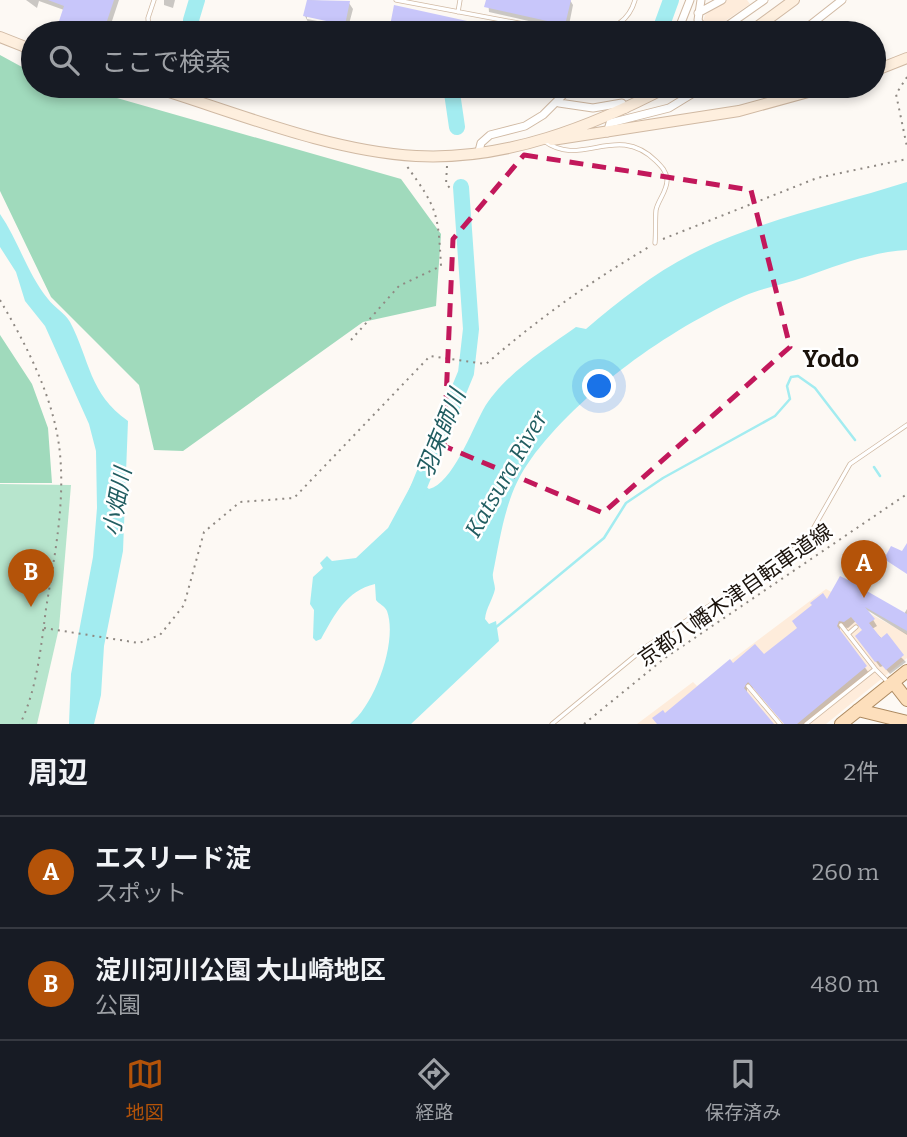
<!DOCTYPE html>
<html lang="ja">
<meta charset="utf-8">
<style>
body{margin:0;font-family:Bitter,"Noto Sans JP",serif;background:#242831;color:#f1f3f6}
.you{position:absolute;left:600px;top:387px;width:24px;height:24px;margin:-18px;border:5px solid #fff;border-radius:50%;background:#1a73e8;box-shadow:0 0 0 10px #1a73e833}
.badge{display:grid;place-items:center;width:46px;height:46px;border-radius:50%;background:#b45309;color:#fff;font-size:23px;font-weight:700}
.pin{position:absolute;translate:-50% -58px;filter:drop-shadow(0 2px 4px #0008)}
.pin::after{content:'';position:absolute;top:37px;width:24px;height:21px;background:inherit;clip-path:polygon(0 0,100% 0,50% 100%)}
.list{margin:0;padding:0;list-style:none}
h2{display:flex;justify-content:space-between;align-items:center;height:91px;margin:0;padding:0 28px;font-size:30px}
h2 small{font-size:23px;font-weight:400;color:#9ea1a6}
.list li{display:grid;grid-template-columns:46px 1fr auto;gap:21px;align-items:center;box-sizing:border-box;height:112px;padding:0 28px;border-top:2px solid #363941}
.list b{display:block;font-size:26px;white-space:nowrap}
.list p{margin:0;font-size:23px;white-space:nowrap;color:#9ea1a6}
.list em{font-size:23px;font-style:normal;color:#9ea1a6}
.icon{flex:none;width:38px;height:38px;fill:none;stroke:currentColor;stroke-width:2;stroke-linecap:round;stroke-linejoin:round}
.map{position:relative;flex:none;width:907px;height:724px;overflow:hidden}
.search{position:absolute;background:#171b24;box-shadow:0 4px 10px #0003;left:21px;right:21px;top:21px;height:77px;display:flex;align-items:center;gap:18px;box-sizing:border-box;padding:0 24px;border-radius:38px;color:#9ea1a6;font-size:26px}
.sheet{height:315px;background:#171b24}
nav{display:flex;justify-content:space-around;align-items:center;box-sizing:border-box;height:98px;border-top:2px solid #363941;background:#171b24;font-size:19px;color:#9ea1a6}
nav a{display:grid;justify-items:center;gap:4px}
nav .on{color:#b45309}
.map>svg:first-child{display:block}
</style>
<div class="map">
<svg width="907" height="724" viewBox="0 0 907 724">
<rect width="100%" height="100%" fill="#fdf9f4"/>
<path fill="#feecdb" d="M727,0H747L750,4L712,30L707,28L703,21L705,15Z
M826,589L907,634V658L826,724H637L693,682L697,686Z"/>
<path fill="#b7e5cd" d="M0,484L71,485L59,628L37,724H0Z"/>
<path fill="#a0dabc" d="M0,55L33,73V86H75L401,179L441,234L436,306L363,322L183,451L154,450L139,385L51,297L0,191Z
M0,335L32,384L48,428L52,483H0Z"/>
<path fill="#a3ecf0" d="M907,182V250C872,252 838,265 805,277C785,284 763,288 744,296C669,329 579,393 531,459C506,492 501,534 493,573C492,578 495,584 495,589C493,599 486,608 485,619L489,624L496,621L499,641L411,724H350C375,705 398,641 387,611C384,605 380,605 376,600L375,584C346,591 335,614 321,639L316,641L313,638L314,610L310,604L313,577L323,568L320,563L327,556L332,561L356,558L388,528L415,478L429,489C452,484 472,430 483,410C502,376 545,349 576,327L586,329C621,299 658,270 700,250C765,219 838,204 907,182Z
M0,214C18,240 28,275 48,299C54,307 65,313 70,322C90,360 89,394 128,421L123,551L104,646L101,695L94,724H69L71,674L93,557L97,508L96,451L89,424L45,326L25,301L16,272L0,247Z"/>
<path fill="#0003" d="M26,0H119L108,33H84L64,27L61,21L64,10L39,1L37,8Z
M164,0H175L173,8L164,5Z
M308,0L349,3L353,9L349,24L307,15V19L349,27L348,30L308,22L305,16Z
M488,0H570L573,5L568,30L489,12Z
M489,27L492,33H392L391,30Z
M860,575L863,581L861,590L904,614L907,609V635L867,610L877,626L872,629L906,662L890,674L883,666L880,667L861,642L864,631L856,621L848,628L840,627V634L869,673L808,724H785L755,688L747,689V694L665,716L733,665L764,657Z"/>
<g fill="none" stroke-linecap="round" stroke-linejoin="round">
<path stroke="#a3ecf0" stroke-width="2.5" d="M874,467L880,476
M495,628L604,538L626,503L663,478L775,416L790,399L787,386L791,377L798,376L815,388L855,440"/>
<path stroke="#a3ecf0" stroke-width="16" d="M197,0L191,20L193,29L204,33
M659,33L671,0
M451,86L457,127
M413,501L466,373L471,329L461,187"/>
</g>
<path fill="#c8c6fa" d="M48,0H114L103,33L59,21L64,6Z
M307,0L350,1L345,25L303,16Z
M486,0H571L565,25L484,7Z
M394,5L490,26L488,33H393L389,31Z
M907,543V574L884,559L891,546L902,551Z
M853,570L861,574L858,586L907,614V631L865,607L875,619L869,623L881,638L887,633L904,655L886,670L878,661L875,662L855,636L862,630L851,617L844,622L839,621L837,626L867,666L797,724H784L748,682L744,688L774,724H657L652,718L663,710L665,713L730,659L733,663L755,644L764,654L797,628L792,621L812,605L810,603L823,593L827,599L840,576L848,580Z"/>
<g fill="none" stroke-linecap="round" stroke-linejoin="round">
<defs>
<path id="lane" d="M396,0L571,33
M458,12L460,0
M149,31L148,18L154,0
M593,33C614,29 629,21 635,0
M544,141C582,169 616,122 656,161C662,167 666,171 667,179C668,190 658,200 656,210C655,221 656,232 655,243
M841,625L876,670
M848,634L856,627
M748,686L780,724
M552,724L647,646L785,557L809,536L850,464L907,425
M806,724L875,669L887,681"/>
<path id="street" d="M701,0L698,20L705,33
M698,13L722,0
M677,33L690,0
M717,33L764,0
M800,33L842,0
M559,103L593,108L622,103L626,109
M607,133L610,123L669,108L705,86
M479,151L481,143L490,135L525,126L543,115L572,86"/>
<path id="secondary" d="M749,33L794,0
M0,37L33,50
M874,71L907,58
M150,86C235,112 328,151 416,156C505,161 593,126 669,86
M552,140L739,111L830,86"/>
<path id="primary" d="M893,682L907,700
M858,710L907,722
M841,724L907,671"/>
</defs>
<use href="#lane" stroke="#d0b9a3" stroke-width="5"/>
<use href="#street" stroke="#d0b9a3" stroke-width="9"/>
<use href="#secondary" stroke="#d0b9a3" stroke-width="12"/>
<use href="#primary" stroke="#ad8a61" stroke-width="14"/>
<path stroke="#8f8983" stroke-width="2" stroke-dasharray="2 5" stroke-linecap="butt" d="M907,77L896,94L907,147
M447,166L446,184L450,188
M663,239L817,178L907,159
M0,300C27,346 55,400 60,454C65,506 54,558 46,609C41,646 37,690 20,724
M351,340L399,286L441,266C438,213 438,209 406,165
M44,628L139,643L160,635L184,605L204,532L240,502L294,498L430,356L486,364C538,319 591,281 649,247
M584,724L665,658L907,494"/>
<use href="#lane" stroke="#fff" stroke-width="3.5"/>
<use href="#street" stroke="#fff" stroke-width="7"/>
<use href="#secondary" stroke="#feefde" stroke-width="10"/>
<use href="#primary" stroke="#fddfbc" stroke-width="12"/>
</g>
<path fill="none" stroke="#c2185b" stroke-width="5" stroke-dasharray="14 9" stroke-linejoin="round" d="M524,155L751,190L790,347L603,513L444,446L453,239Z"/>
<g text-anchor="middle" dominant-baseline="central" stroke-width="5" stroke-linejoin="round" paint-order="stroke">
<g font-size="21" fill="#1a120b" stroke="#fff">
<text transform="translate(735 595) rotate(-35)">京都八幡木津自転車道線</text>
</g>
<g font-size="23" font-style="italic" fill="#215d61" stroke="#fff">
<text transform="translate(441 433) rotate(-68)">羽束師川</text>
<text transform="translate(506 474) rotate(-60)">Katsura River</text>
<text transform="translate(117 502) rotate(-80)">小畑川</text>
</g>
<g font-size="24" font-weight="bold" fill="#1a120b" stroke="#fff">
<text x="831" y="359">Yodo</text>
</g>
</g>
</svg>
<div class="you"></div>
<div class="pin badge" style="left:864px;top:598px">A</div>
<div class="pin badge" style="left:31px;top:607px">B</div>
<div class="search"><svg class="icon" aria-label="search" viewBox="0 0 24 24"><circle cx="10" cy="10" r="6"/><path d="M15 15l6 6"/></svg>ここで検索</div>
</div>
<section class="sheet">
<h2>周辺<small>2件</small></h2>
<ul class="list">
<li><span class="badge">A</span><div><b>エスリード淀</b><p>スポット</p></div><em>260 m</em></li>
<li><span class="badge">B</span><div><b>淀川河川公園 大山崎地区</b><p>公園</p></div><em>480 m</em></li>
</ul>
</section>
<nav>
<a class="on"><svg class="icon" aria-label="map" viewBox="0 0 24 24"><path d="M3 6l6-2 6 2 6-2v14l-6 2-6-2-6 2zM9 4v14M15 6v14"/></svg>地図</a>
<a><svg class="icon" aria-label="directions" viewBox="0 0 24 24"><path d="M12 3l9 9-9 9-9-9zM9 14v-3h6M13 9l2 2-2 2"/></svg>経路</a>
<a><svg class="icon" aria-label="saved" viewBox="0 0 24 24"><path d="M7 4h10v16l-5-4-5 4z"/></svg>保存済み</a>
</nav>
